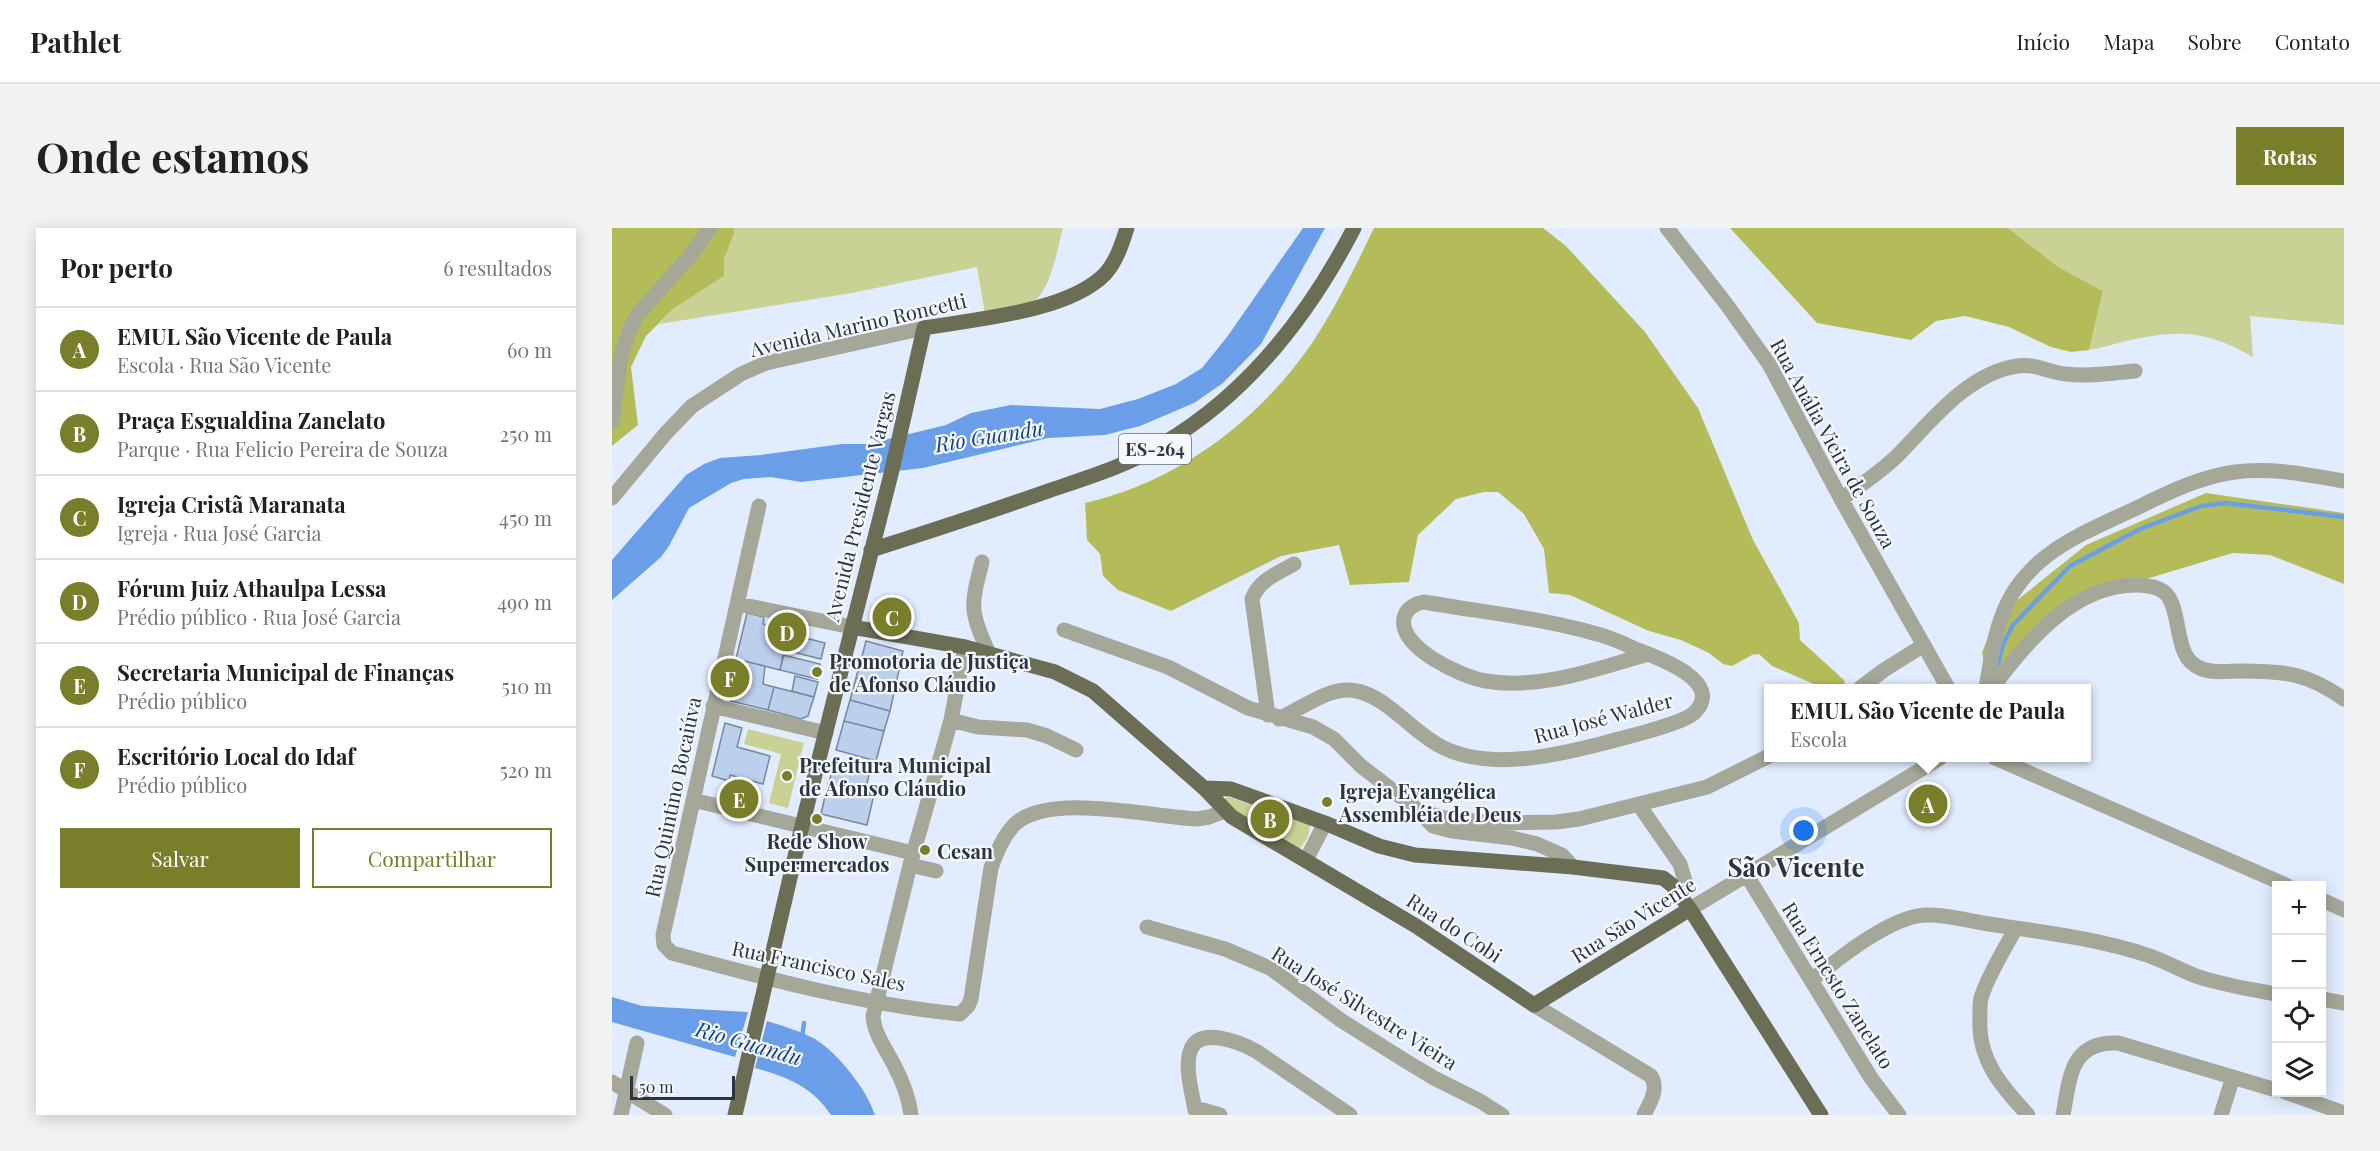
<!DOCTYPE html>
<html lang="pt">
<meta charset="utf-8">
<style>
body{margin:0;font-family:"Playfair Display",serif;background:#f2f2f2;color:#202124}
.controls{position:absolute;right:18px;bottom:18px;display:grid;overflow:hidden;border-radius:0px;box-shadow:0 3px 15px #0003}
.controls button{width:54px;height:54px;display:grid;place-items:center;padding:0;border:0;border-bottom:2px solid #e0e0e0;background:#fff;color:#202124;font:30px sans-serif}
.scale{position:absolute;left:18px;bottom:15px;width:105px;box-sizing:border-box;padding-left:6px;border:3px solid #2d343f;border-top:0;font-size:16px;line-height:21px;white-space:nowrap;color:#2d343f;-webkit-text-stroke:4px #f5f9ff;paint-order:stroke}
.you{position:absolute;left:1192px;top:603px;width:21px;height:21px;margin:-15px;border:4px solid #fff;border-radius:50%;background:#1a73e8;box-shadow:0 0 0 9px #1a73e833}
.badge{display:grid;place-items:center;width:39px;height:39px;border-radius:50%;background:#787e29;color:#fff;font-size:20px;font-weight:700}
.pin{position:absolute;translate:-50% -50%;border:3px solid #fff;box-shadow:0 2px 6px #0006}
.popup{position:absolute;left:1152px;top:456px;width:327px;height:78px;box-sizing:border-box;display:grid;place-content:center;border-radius:0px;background:#fff;filter:drop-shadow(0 2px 4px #0005);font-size:20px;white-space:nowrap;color:#757577}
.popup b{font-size:22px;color:#202124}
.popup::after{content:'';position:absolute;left:50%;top:100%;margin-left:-12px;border:12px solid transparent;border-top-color:#fff}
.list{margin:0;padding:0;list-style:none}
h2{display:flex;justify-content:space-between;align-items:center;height:78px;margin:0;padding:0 24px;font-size:26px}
h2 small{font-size:20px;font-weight:400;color:#757577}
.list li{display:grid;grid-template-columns:39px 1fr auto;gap:18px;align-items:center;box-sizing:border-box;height:84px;padding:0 24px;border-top:2px solid #e0e0e0}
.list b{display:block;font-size:22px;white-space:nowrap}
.list p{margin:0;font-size:20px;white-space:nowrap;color:#757577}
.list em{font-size:20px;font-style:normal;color:#757577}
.actions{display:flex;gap:12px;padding:18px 24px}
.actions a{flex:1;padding:14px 0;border:2px solid #787e29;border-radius:0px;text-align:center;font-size:21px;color:#787e29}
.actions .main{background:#787e29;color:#fff}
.icon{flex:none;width:33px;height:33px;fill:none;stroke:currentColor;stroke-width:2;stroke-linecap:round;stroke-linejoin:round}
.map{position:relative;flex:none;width:1732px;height:887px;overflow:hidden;border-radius:0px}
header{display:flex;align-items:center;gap:36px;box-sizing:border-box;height:84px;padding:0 30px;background:#fff;border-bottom:2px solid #e0e0e0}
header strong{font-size:28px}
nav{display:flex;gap:33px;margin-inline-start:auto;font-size:21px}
.intro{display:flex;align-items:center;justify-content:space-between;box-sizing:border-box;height:144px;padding:0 36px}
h1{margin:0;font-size:42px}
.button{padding:15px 27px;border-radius:0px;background:#787e29;color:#fff;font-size:21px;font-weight:700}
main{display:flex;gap:36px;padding:0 36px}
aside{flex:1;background:#fff;border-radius:0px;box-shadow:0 3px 15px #0003}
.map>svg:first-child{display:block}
</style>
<header>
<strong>Pathlet</strong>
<nav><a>Início</a><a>Mapa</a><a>Sobre</a><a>Contato</a></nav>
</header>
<div class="intro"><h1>Onde estamos</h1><a class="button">Rotas</a></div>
<main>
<aside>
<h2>Por perto<small>6 resultados</small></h2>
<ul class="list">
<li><span class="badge">A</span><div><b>EMUL São Vicente de Paula</b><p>Escola · Rua São Vicente</p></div><em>60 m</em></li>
<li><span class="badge">B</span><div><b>Praça Esgualdina Zanelato</b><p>Parque · Rua Felicio Pereira de Souza</p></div><em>250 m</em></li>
<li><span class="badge">C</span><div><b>Igreja Cristã Maranata</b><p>Igreja · Rua José Garcia</p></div><em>450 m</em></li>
<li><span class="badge">D</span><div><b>Fórum Juiz Athaulpa Lessa</b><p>Prédio público · Rua José Garcia</p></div><em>490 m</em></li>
<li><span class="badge">E</span><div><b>Secretaria Municipal de Finanças</b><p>Prédio público</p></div><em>510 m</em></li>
<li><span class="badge">F</span><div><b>Escritório Local do Idaf</b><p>Prédio público</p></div><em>520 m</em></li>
</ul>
<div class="actions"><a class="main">Salvar</a><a>Compartilhar</a></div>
</aside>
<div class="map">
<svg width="1732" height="887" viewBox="0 0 1732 887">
<rect width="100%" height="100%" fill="#e1edfe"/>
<path fill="#cad195" d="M122,0H451C445,22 438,69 415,78C403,83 386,84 373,86L365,39L240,65L47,96L61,81L112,48V31L122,6Z
M1396,0H1732V97L1638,88L1641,129C1600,106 1576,101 1528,110C1511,113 1495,119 1477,122L1491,63L1445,38Z
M136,501L192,515L176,580L157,575L169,526L132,516Z
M617,569L698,596C698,606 694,614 687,621L625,586L612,573L613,570Z"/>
<path fill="#b4bc5a" d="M0,0H122V6L112,31V48L61,81L34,108L19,139L26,197L0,218Z
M762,0H931L954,18L1033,104L1086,180L1141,312L1187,395L1188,412L1232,452L1234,460H1211L1160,438L1147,426L1140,427L1120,438L1111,436L1097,425L1069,412L1037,403L958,367L937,365L932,321L912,286L886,264H872L844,271L806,307L797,354L738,357L727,317L669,328L559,383L506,362L491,348L488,326L475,312L473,275C567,254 651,190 704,109C726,75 744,37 762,0Z
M1118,0H1396L1445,38L1491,63L1477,122L1459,124L1439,119L1397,99L1353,88L1324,93L1299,112L1205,95Z
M1594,265L1732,285V356L1658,327L1621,325L1457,374L1389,454L1376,450L1370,425L1383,390L1474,317Z"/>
<path fill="#6a9ee8" d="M691,0H713L649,116L611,155L582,175L528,198L493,207L436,210L311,240L189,254L159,249L132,251L119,255L77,280L57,318L49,329L0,372V332L74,247L92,236L108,230L149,227L230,216H256L334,197L359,185L399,177L488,181L526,171L564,156L590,140L615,109Z
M0,769L30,778L136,784L123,829L0,794Z
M155,793C171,798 188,803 203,811C226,825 255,862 263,887H219C201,859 174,848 143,840Z"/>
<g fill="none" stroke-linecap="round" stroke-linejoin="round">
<path stroke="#6a9ee8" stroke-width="4.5" d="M1386,436L1391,416L1401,397L1458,338L1528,301L1589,278L1614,275L1732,289
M190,810L192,795"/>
</g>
<path fill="#bccfeb" stroke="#7688a2" stroke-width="1.5" d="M135,385L152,389L151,396L183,403L182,407L213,415L209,431L173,422L168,442L124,431Z
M254,413L291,423L287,442L249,432Z
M171,427L208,436L205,451L168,442Z
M124,431L153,438L151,456L162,459L156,482L119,473L115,468Z
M249,432L287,442L283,460L244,450Z
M183,448L206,454L202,469L180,463Z
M244,450L283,460L278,483L238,472Z
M162,459L202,469L196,488L189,491L156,482Z
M238,472L278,483L272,503L232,493Z
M232,493L272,503L264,533L224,522Z
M113,495L130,500L125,519L158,528L151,556L118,547L117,553L100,548Z
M222,534L258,543L253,563L217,555Z
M216,555L262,566L255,597L209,586Z"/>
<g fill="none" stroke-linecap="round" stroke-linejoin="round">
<path stroke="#a5a799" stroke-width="15" d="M1055,0L1115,77L1157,136L1229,271L1336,460
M0,194L9,127L16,106L25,87L78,28L98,0
M0,270L54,205L80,178L129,146L154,135L312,100
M1229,271C1248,258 1267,245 1284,229C1318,195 1354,146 1405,138C1423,135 1438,145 1454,146C1477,149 1501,145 1523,143
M147,278L51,707L52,717L60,725C152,750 252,777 348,786L356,778L359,771L379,640C385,624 391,608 403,596C438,564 539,589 585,591L597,589L613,583
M370,334C358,380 358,382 377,426
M126,376L240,399
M452,402L556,439L636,480L701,499L722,511L749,538L801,578L821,598L840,603L900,610L925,616L950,627L961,639
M1248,460L1272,442L1312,417
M1374,460C1379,431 1383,398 1397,372C1405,356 1421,338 1436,327C1460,309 1488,297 1516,284C1550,268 1585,249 1623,244C1659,239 1697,247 1732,253
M1380,460C1415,413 1463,355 1527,357C1538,358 1549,359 1556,368C1570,389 1562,430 1588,440C1600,446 1616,443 1629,443C1673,443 1695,445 1732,471
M101,478L214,505
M656,487L640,371C647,352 666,345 682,336
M667,491C720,463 737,444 788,488C803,500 815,512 832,520C880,543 947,527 996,514C1014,509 1070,496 1082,485C1115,453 1042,428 1023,421C1011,415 998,409 985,406C929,390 869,384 812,374C802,376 794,381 792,390C786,420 850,449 874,453C928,462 984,441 1036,426
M339,492L366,499L415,502L435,508L464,522
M1383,530L1676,658
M81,572L301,625
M1027,577L1068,636L1073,653L1068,667
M808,583L832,590L884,595L944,594L967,591L1095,559L1157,528
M694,632L713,595
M298,637L324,643
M1134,646L1259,850L1287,887
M1710,672L1732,682
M1078,681L1328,530
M535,699L613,721L658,740L730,793L792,832L822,850L868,873L890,887
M1404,700C1392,722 1378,744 1370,767C1367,774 1368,783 1368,790C1365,831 1390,859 1416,887
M1200,752C1227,730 1271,695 1305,688C1325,684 1357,693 1377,696C1431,704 1487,711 1538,728C1554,734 1569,742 1584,748C1610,757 1637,761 1664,766
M1710,771L1732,775
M922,777L1039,848C1047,862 1038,874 1032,887
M0,854L53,887
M1673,864L1732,885
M583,882C580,864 572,838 579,821C589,798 629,815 644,823L738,887
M583,882H591L608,887
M9,887L25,815
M299,887C297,870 290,852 282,837C274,821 262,806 261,788L298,637L339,492L353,419
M1451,887C1458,850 1458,813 1506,815L1664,862
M1609,887L1621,849"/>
<path stroke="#6b6e54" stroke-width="15" d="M259,322C319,303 377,284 436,263C474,250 514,238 549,217C635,167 697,87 742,0
M240,399L353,419L443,444L481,463L592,560L620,589L804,698L922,777L1078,681
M592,560L619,561L713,595L767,618L803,627L961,639L1051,650L1060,657L1078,681L1209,887
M123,887L190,598L279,246L312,100C363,91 456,84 493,46C504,34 510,16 515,0"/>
</g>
<g fill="#787e29" stroke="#f5f9ff" stroke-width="2">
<circle cx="205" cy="444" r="6"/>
<circle cx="175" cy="548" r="6"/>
<circle cx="715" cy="574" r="6"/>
<circle cx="205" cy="591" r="6"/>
<circle cx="313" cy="622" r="6"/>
</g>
<g text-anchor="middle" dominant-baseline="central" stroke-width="4.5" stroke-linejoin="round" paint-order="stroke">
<rect fill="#f5f9ff" stroke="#696f79" stroke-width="1.5" x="507" y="206" width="72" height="30" rx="4.5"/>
<g font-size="18" font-weight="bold" fill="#2d343f">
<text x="543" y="221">ES-264</text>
</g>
<g font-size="20" fill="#2d343f" stroke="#f5f9ff">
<text transform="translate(246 96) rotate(-13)">Avenida Marino Roncetti</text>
<text transform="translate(1222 215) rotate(61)">Rua Anália Vieira de Souza</text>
<text transform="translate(247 278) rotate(-76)">Avenida Presidente Vargas</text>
<text transform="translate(991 489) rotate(-15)">Rua José Walder</text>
<text transform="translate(60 569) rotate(-78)">Rua Quintino Bocaiúva</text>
<text transform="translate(1021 691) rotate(-32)">Rua São Vicente</text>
<text transform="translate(843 699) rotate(33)">Rua do Cobi</text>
<text transform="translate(207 737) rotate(12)">Rua Francisco Sales</text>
<text transform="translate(1227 757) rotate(58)">Rua Ernesto Zanelato</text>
<text transform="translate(753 779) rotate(32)">Rua José Silvestre Vieira</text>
</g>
<g font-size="20" font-weight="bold" fill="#2d343f" stroke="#f5f9ff" text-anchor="start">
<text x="217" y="432">Promotoria de Justiça<tspan x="217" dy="23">de Afonso Cláudio</tspan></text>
<text x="187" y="536">Prefeitura Municipal<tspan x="187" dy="23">de Afonso Cláudio</tspan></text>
<text x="727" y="562">Igreja Evangélica<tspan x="727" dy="23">Assembléia de Deus</tspan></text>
<text x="205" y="612" text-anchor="middle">Rede Show<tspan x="205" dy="23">Supermercados</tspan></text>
<text x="325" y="622">Cesan</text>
</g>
<g font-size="21" font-style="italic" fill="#114385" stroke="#f5f9ff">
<text transform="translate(377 207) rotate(-9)">Rio Guandu</text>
<text transform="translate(137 814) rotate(16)">Rio Guandu</text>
</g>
<g font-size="26" font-weight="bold" fill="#2d343f" stroke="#f5f9ff">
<text x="1184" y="638">São Vicente</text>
</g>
</g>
</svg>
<div class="controls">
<button>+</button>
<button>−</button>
<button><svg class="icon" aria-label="locate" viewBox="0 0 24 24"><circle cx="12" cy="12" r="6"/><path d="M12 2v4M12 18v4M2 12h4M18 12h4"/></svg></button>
<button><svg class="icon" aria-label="layers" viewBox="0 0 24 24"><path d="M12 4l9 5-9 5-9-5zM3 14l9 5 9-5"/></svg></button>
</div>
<div class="scale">50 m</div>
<div class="you"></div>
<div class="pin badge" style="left:1316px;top:576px">A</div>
<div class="popup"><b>EMUL São Vicente de Paula</b>Escola</div>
<div class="pin badge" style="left:658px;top:591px">B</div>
<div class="pin badge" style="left:280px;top:389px">C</div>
<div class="pin badge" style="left:175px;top:404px">D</div>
<div class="pin badge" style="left:127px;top:571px">E</div>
<div class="pin badge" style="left:118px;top:450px">F</div>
</div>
</main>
